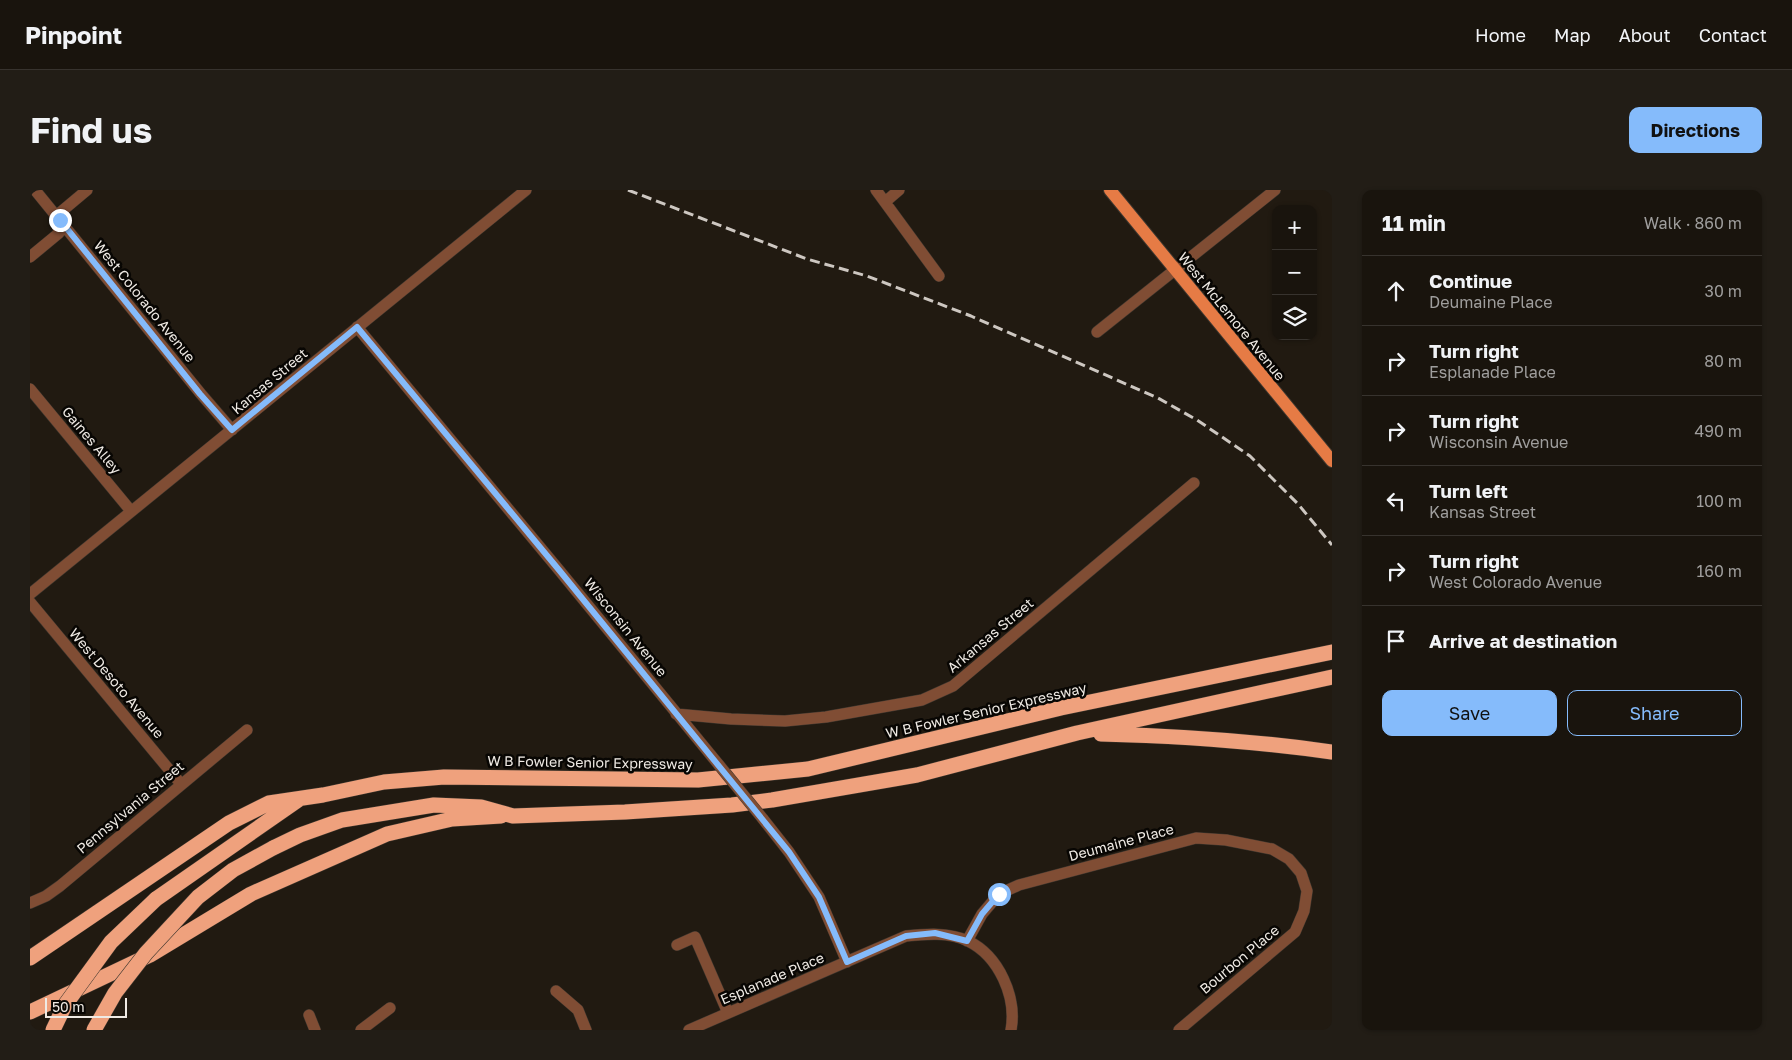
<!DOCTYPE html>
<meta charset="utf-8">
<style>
body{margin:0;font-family:"Golos Text",sans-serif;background:#221d16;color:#f1f3f6}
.controls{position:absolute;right:15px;top:15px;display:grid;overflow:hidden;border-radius:10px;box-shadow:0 1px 4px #0004}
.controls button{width:45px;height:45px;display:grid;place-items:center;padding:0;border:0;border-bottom:1px solid #37332e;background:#19140d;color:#f1f3f6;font:25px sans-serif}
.scale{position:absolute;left:15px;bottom:12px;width:82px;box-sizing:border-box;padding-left:5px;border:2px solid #efeae4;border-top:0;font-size:14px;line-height:18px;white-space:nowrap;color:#efeae4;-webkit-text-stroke:4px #080603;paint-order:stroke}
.stop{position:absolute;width:15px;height:15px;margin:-11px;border:4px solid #85bbfb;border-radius:50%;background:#fff}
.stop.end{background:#85bbfb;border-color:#fff;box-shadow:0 1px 5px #0008}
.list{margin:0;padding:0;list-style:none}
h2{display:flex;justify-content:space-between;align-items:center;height:65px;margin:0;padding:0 20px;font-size:21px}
h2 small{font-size:16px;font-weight:400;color:#9f9e9d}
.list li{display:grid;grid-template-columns:32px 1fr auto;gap:15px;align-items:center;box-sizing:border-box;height:70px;padding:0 20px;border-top:1px solid #37332e}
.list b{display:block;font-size:19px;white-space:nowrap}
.list p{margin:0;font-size:16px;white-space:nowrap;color:#9f9e9d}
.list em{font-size:16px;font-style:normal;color:#9f9e9d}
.actions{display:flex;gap:10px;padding:15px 20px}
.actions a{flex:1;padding:11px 0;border:1px solid #85bbfb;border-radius:10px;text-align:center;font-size:18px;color:#85bbfb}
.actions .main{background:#85bbfb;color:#111}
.icon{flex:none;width:28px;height:28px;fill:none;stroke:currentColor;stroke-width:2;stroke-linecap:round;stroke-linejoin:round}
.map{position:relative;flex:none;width:1302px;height:840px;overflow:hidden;border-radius:10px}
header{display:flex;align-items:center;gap:30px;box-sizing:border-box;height:70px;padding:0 25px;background:#19140d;border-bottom:1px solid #37332e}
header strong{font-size:24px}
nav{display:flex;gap:28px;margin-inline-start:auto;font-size:18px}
.intro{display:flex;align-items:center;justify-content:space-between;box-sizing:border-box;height:120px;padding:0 30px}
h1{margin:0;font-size:35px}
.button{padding:12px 22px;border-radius:10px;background:#85bbfb;color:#111;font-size:18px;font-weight:700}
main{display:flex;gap:30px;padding:0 30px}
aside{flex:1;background:#19140d;border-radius:10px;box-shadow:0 1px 4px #0004}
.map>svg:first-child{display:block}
</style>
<header>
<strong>Pinpoint</strong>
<nav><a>Home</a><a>Map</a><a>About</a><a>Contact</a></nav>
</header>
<div class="intro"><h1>Find us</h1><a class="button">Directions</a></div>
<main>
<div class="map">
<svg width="1302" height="840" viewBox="0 0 1302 840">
<rect width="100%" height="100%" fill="#211a11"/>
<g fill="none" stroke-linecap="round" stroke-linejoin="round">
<defs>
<path id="minor" d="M5,0L171,204L202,240
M846,0L909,86
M855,12L869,0
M0,67L29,43L26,26L57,0
M327,137L529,380L689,575
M1067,142L1245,0
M0,199L101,321
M0,404L496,0
M0,412L151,594
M646,524L701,529L755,531L796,527L892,510L923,496L1164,293
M733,629L759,662L789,707L817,772
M0,713L16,706L30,696L217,540
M937,751L952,724L969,704L989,695L1166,648L1196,650L1242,659L1259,669L1271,683L1277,701L1274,721L1265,742L1149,840
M647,755L665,747L698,823
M526,801L548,820L556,840
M279,825L285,840
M331,840L360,818
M659,840L876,746C896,744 919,742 938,751C969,766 987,807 981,840"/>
<path id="major" d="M1080,0L1302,271"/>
<path id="highway" d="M1071,544C1149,546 1225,551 1302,562
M243,658L270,645L312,630L404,615L451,617L483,626L595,622L702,615L742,610L887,585L1047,543L1302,487
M126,709L268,610
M0,768L199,633L239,613L293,605L354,592L414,587L668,590L778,579L1031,518L1302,462
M0,822L120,765L221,704L357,644L422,629L471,626"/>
</defs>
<use href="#minor" stroke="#3e372f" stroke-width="12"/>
<use href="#major" stroke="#3e372f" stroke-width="14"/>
<use href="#highway" stroke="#3e372f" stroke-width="16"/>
<use href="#minor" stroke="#804d34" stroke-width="11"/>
<use href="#major" stroke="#e67b45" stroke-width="12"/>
<use href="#highway" stroke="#efa17d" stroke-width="15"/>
<path stroke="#cdc7c1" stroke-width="3" stroke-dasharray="10 5" stroke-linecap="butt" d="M598,0L777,69L837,86L941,126L1128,208L1167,230L1220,266L1268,314L1302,355"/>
<defs>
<path id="minor-bridge" d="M689,575L733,629"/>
<path id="highway-bridge" d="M23,840L35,815L81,752L126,709
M64,840L85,803L116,763L168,707L203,680L243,658"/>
</defs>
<use href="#minor-bridge" stroke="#3e372f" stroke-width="12" stroke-linecap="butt"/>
<use href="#highway-bridge" stroke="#3e372f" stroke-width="16" stroke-linecap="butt"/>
<use href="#minor-bridge" stroke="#804d34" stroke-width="11"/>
<use href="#highway-bridge" stroke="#efa17d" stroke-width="15"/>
</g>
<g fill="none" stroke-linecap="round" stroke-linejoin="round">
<path stroke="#85bbfb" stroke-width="6" d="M30,30L170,204L202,240L327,137L529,380L759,662L789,707L817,772L876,746L905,743L937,751L952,724L969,704"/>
</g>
<g text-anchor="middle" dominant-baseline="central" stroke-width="5" stroke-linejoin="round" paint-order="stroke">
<g font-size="14" fill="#efeae4" stroke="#080603">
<text transform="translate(115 111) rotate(51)">West Colorado Avenue</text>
<text transform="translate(1202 126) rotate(51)">West McLemore Avenue</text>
<text transform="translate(239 191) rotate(-40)">Kansas Street</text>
<text transform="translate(62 250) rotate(50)">Gaines Alley</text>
<text transform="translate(596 437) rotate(51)">Wisconsin Avenue</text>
<text transform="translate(960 445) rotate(-40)">Arkansas Street</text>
<text transform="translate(87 493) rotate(50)">West Desoto Avenue</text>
<text transform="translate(956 520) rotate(-13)">W B Fowler Senior Expressway</text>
<text transform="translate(560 572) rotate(1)">W B Fowler Senior Expressway</text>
<text transform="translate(100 617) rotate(-40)">Pennsylvania Street</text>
<text transform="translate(1091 652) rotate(-15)">Deumaine Place</text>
<text transform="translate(1209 769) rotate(-40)">Bourbon Place</text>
<text transform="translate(742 788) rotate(-23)">Esplanade Place</text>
</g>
</g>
</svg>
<div class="controls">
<button>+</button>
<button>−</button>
<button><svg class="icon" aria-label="layers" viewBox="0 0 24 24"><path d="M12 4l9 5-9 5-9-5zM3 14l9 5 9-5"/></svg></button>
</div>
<div class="scale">50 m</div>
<div class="stop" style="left:969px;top:704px"></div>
<div class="stop end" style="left:30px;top:30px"></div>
</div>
<aside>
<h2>11 min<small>Walk · 860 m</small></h2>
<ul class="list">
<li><svg class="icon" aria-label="ahead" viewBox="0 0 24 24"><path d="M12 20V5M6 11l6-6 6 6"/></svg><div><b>Continue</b><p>Deumaine Place</p></div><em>30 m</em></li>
<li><svg class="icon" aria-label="right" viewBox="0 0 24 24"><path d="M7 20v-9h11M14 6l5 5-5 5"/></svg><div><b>Turn right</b><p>Esplanade Place</p></div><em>80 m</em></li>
<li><svg class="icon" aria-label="right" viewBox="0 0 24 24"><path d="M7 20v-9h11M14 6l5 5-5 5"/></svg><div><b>Turn right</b><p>Wisconsin Avenue</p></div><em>490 m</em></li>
<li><svg class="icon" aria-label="left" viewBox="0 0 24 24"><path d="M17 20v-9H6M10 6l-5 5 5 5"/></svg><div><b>Turn left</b><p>Kansas Street</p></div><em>100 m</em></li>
<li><svg class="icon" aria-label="right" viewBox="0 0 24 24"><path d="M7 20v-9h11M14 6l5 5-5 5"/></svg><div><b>Turn right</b><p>West Colorado Avenue</p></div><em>160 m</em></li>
<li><svg class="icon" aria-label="arrive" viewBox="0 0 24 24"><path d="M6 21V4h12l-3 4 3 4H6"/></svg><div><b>Arrive at destination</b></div></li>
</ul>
<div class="actions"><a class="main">Save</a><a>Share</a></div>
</aside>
</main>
